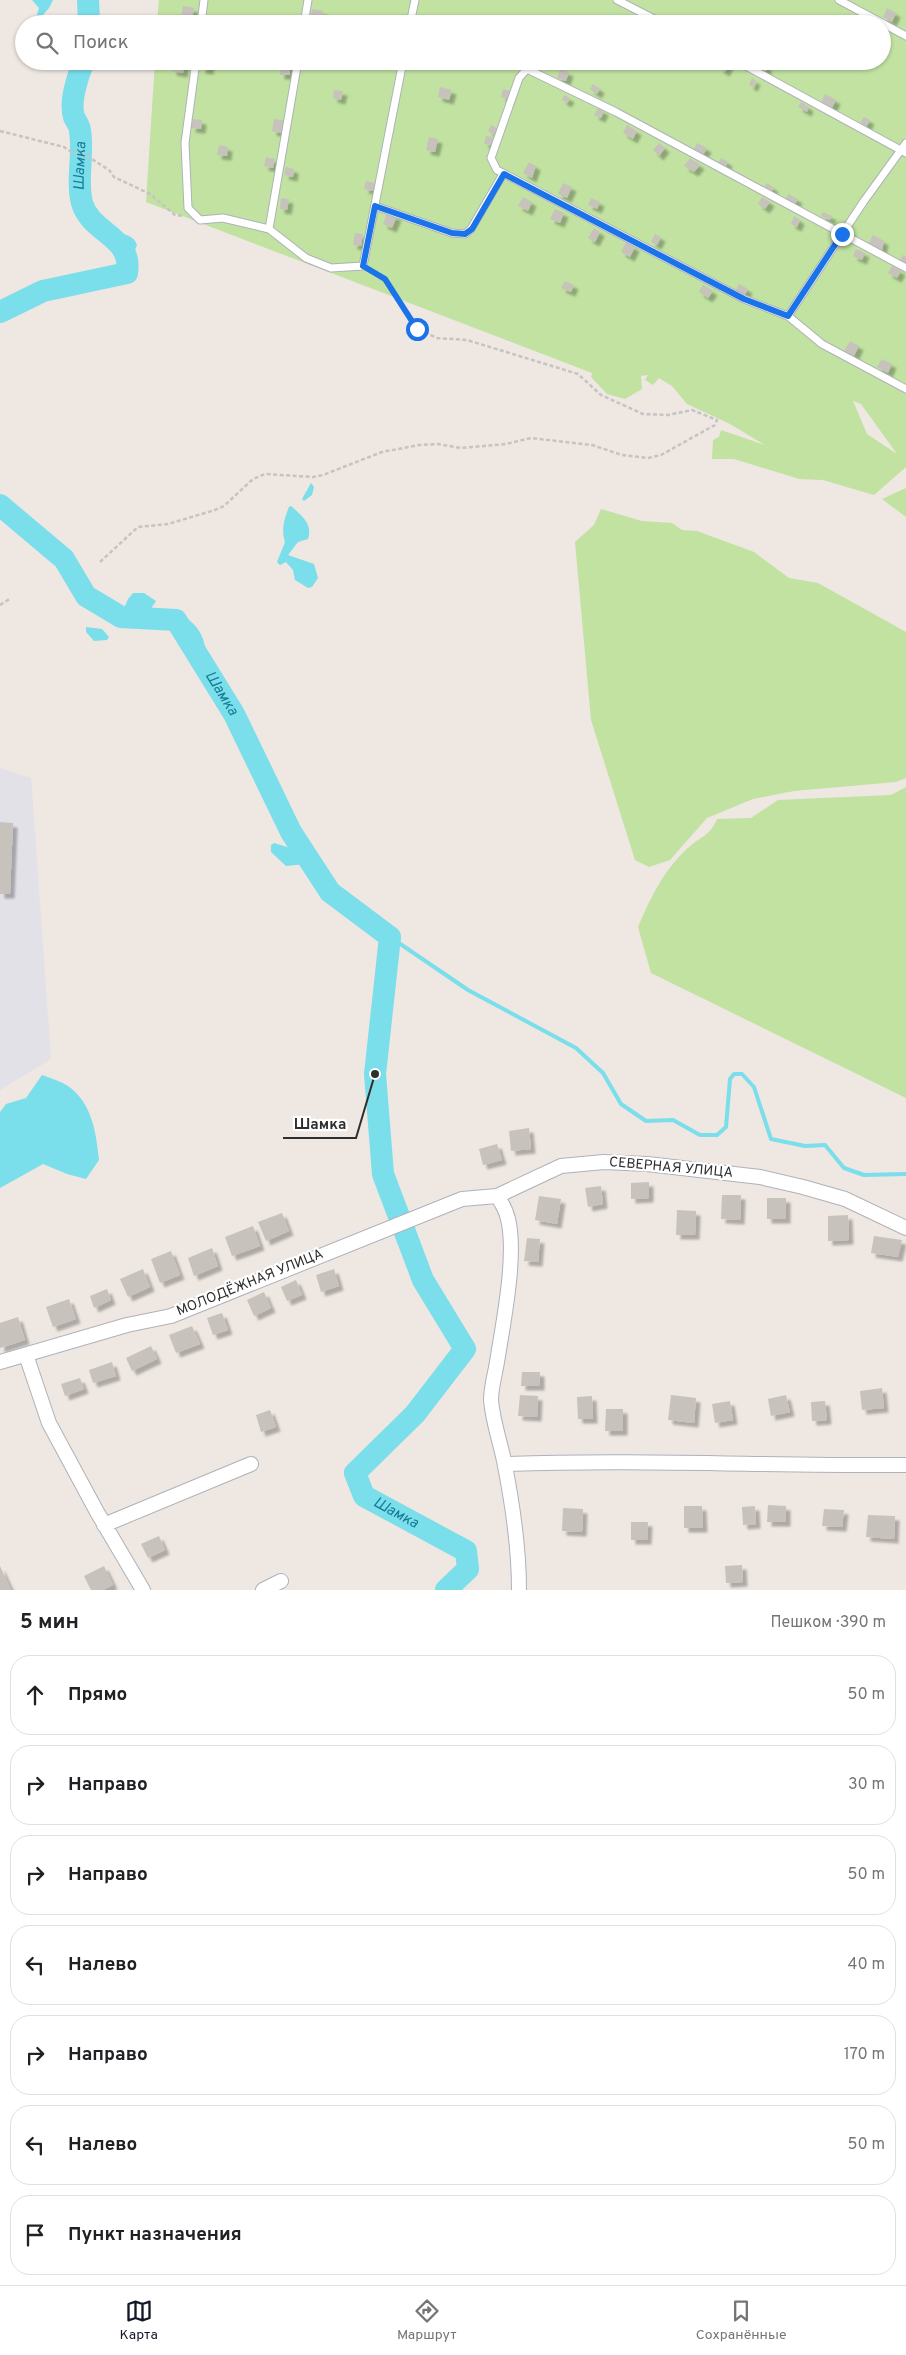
<!DOCTYPE html>
<html lang="ru">
<meta charset="utf-8">
<style>
body{margin:0;font-family:Overpass,sans-serif;background:#f2f2f2;color:#202124}
.stop{position:absolute;width:15px;height:15px;margin:-11px;border:4px solid #1a73e8;border-radius:50%;background:#fff}
.stop.end{background:#1a73e8;border-color:#fff;box-shadow:0 1px 5px #0008}
.list{margin:0;padding:0;list-style:none}
h2{display:flex;justify-content:space-between;align-items:center;height:65px;margin:0;padding:0 20px;font-size:21px}
h2 small{font-size:16px;font-weight:400;color:#757577}
.list li{display:grid;grid-template-columns:32px 1fr auto;gap:15px;align-items:center;box-sizing:border-box;height:80px;margin:0 10px 10px;padding:0 10px;border:1px solid #e0e0e0;border-radius:20px}
.list b{display:block;font-size:19px;white-space:nowrap}
.list em{font-size:16px;font-style:normal;color:#757577}
.icon{flex:none;width:28px;height:28px;fill:none;stroke:currentColor;stroke-width:2;stroke-linecap:round;stroke-linejoin:round}
.map{position:relative;flex:none;width:906px;height:1590px;overflow:hidden}
.search{position:absolute;background:#fff;box-shadow:0 1px 4px #0004;left:15px;right:15px;top:15px;height:55px;display:flex;align-items:center;gap:12px;box-sizing:border-box;padding:0 18px;border-radius:28px;color:#757577;font-size:19px}
.sheet{height:695px;background:#fff}
nav{display:flex;justify-content:space-around;align-items:center;box-sizing:border-box;height:70px;border-top:1px solid #e0e0e0;background:#fff;font-size:14px;color:#757577}
nav a{display:grid;justify-items:center;gap:2px}
nav .on{color:#111827}
.map>svg:first-child{display:block}
</style>
<div class="map">
<svg width="906" height="1590" viewBox="0 0 906 1590">
<defs>
<filter id="shadow"><feDropShadow dx="4.5" dy="4.5" stdDeviation="1" flood-color="#0004"/></filter>
</defs>
<rect width="100%" height="100%" fill="#eee7e2"/>
<path fill="#e2e1e8" d="M0,768L31,778L51,1059L0,1090Z"/>
<path fill="#c1e2a1" fill-rule="evenodd" d="M159,0H906V467L874,495L823,480L799,479L734,459H712L713,440L719,437L721,430L765,445L730,424L687,404L672,386L659,378L653,385L645,380L648,375L641,376L642,389L625,399L607,394L591,377L592,373L146,202L155,61H882V24H157ZM853,401L861,404L897,454L867,434Z
M906,488V517L882,499Z
M601,509L642,521L672,523L682,530L697,531L754,552L789,578L818,583L906,632V778L896,782L794,791L753,799L707,818L670,860L649,867L635,860L591,720L575,542L594,525Z
M906,787V1098L651,973L638,927C651,897 663,871 688,848C701,836 710,836 717,819L751,818L778,800L891,795Z"/>
<path fill="#7adeeb" d="M32,0H53L49,8L36,23L35,21L39,8Z
M372,61H388L386,65L371,70Z
M92,223C97,225 100,231 105,232C117,235 132,231 137,245L135,250L125,251L120,240L114,239L105,243C97,238 89,233 92,223Z
M311,483L314,487L312,495L304,501L302,499Z
M291,506C302,516 313,524 308,539L298,542L288,555L314,564L318,578L312,587L308,588L295,580L293,570L286,562L280,565L277,562L285,542C281,530 284,519 289,507Z
M133,593H144L156,601L150,610L138,607L123,611L128,599Z
M186,618C198,625 208,642 204,656H196C190,641 192,635 181,622V620Z
M86,627L102,629L109,637L107,640L94,641L86,632Z
M274,843L294,849L302,859L313,856L316,863L286,866L271,852V845Z
M42,1075C50,1078 60,1081 68,1086C92,1103 96,1132 99,1160L86,1179L67,1174L43,1164L0,1188V1112L6,1104L26,1098Z"/>
<g fill="none" stroke-linecap="round" stroke-linejoin="round">
<path stroke="#7adeeb" stroke-width="4" d="M390,937L468,990L576,1048L603,1073L621,1104L646,1121L673,1120L700,1135H717L726,1127L730,1079L734,1074H742L754,1087L771,1139L805,1146L825,1145L844,1168L864,1175L906,1174"/>
<g stroke="#7adeeb" stroke-width="22">
<path d="M88,0L89,24"/>
<path id="s1" d="M0,312L43,291L127,273C133,236 91,234 82,203C76,180 84,154 80,131C80,126 76,121 74,117C69,102 78,75 84,61"/>
<path id="s2" d="M0,505L64,559L86,596L121,617L176,620L234,714L291,832L330,892L390,937L375,1074L383,1174L423,1280L465,1349L415,1414L355,1473L364,1496L466,1551L468,1569L446,1590"/>
</g>
</g>
<path fill="#c7c2bc" filter="url(#shadow)" d="M183,6L194,8L192,20L181,18Z
M887,8L896,13L892,22L883,17Z
M312,9L323,11L321,24H309Z
M393,15L402,17L401,24L391,23Z
M173,61L185,62L183,73L172,71Z
M202,61L210,62L209,70L201,69Z
M722,61L729,65L725,72L719,68Z
M762,63L768,67L765,72L759,69Z
M280,64H290V75H280Z
M560,69L569,72L566,81L557,78Z
M752,78L756,81L753,87L749,85Z
M593,84L600,89L597,94L590,89Z
M440,87L452,90L449,100L438,97Z
M503,89L511,91L509,99L501,97Z
M334,90L343,91L341,100L333,98Z
M825,94L836,100L832,108L821,103Z
M564,95L570,98L567,103L562,100Z
M801,102L809,107L807,112L798,107Z
M598,108L604,111L601,118L594,115Z
M864,117L870,120L866,127L860,123Z
M193,119L202,120L201,129L191,128Z
M274,119L283,120L281,133L272,131Z
M491,125L498,129L495,135L488,131Z
M627,125L637,131L633,139L623,133Z
M486,136L493,137L491,145L484,144Z
M429,137L438,139L435,152L426,150Z
M659,143L665,148L659,156L653,150Z
M697,143L707,148L703,155L694,150Z
M219,145L228,147L227,156L217,155Z
M266,157L275,159L273,168L264,166Z
M690,158L700,165L694,172L684,166Z
M721,158L728,162L725,168L718,164Z
M529,162L536,166L532,178L523,173Z
M286,167L294,169L293,177L284,175Z
M366,181L375,183L373,191L364,189Z
M563,183L572,187L567,198L558,194Z
M767,183L774,188L771,192L764,188Z
M788,194L798,199L795,204L786,199Z
M523,197L532,202L528,211L518,206Z
M762,197L770,202L765,209L758,204Z
M281,198L289,199L287,210L280,209Z
M591,198L600,202L597,209L588,205Z
M555,209L564,213L560,223L550,219Z
M823,212L832,216L830,220L821,216Z
M387,213L397,216L392,228L383,224Z
M794,216L800,220L797,227L791,224Z
M594,228L600,232L595,242L588,238Z
M355,233L363,234L361,246L353,245Z
M655,234L661,237L657,245L651,242Z
M873,235L884,241L882,251L869,243Z
M626,242L635,247L630,257L621,252Z
M856,249L865,253L862,260L853,256Z
M903,255L906,256V263L900,260Z
M892,266L901,271L897,278L888,273Z
M565,281L574,285L571,292L561,288Z
M739,284L748,289L744,296L735,292Z
M703,285L713,291L708,298L699,292Z
M850,341L859,346L854,356L844,351Z
M882,359L892,364L888,373L877,367Z
M0,822L13,823L10,894H0Z
M529,1128L531,1149L511,1151L509,1131Z
M497,1144L502,1160L483,1165L479,1149Z
M649,1182V1198L631,1199V1183Z
M601,1186L603,1204L588,1207L585,1188Z
M722,1195H741L740,1220L721,1219Z
M539,1196L561,1199L557,1224L535,1220Z
M767,1198H786V1219H767Z
M677,1210L696,1211L695,1235H676Z
M282,1213L289,1231L266,1241L258,1222Z
M848,1215L849,1240L828,1241V1216Z
M253,1226L260,1246L232,1256L225,1237Z
M874,1236L902,1240L898,1257L871,1253Z
M527,1238L540,1239L538,1262L524,1261Z
M212,1248L218,1266L194,1276L188,1258Z
M171,1251L180,1275L160,1283L151,1259Z
M143,1269L150,1287L128,1297L120,1279Z
M334,1269L339,1286L321,1292L316,1275Z
M296,1280L302,1295L287,1301L281,1287Z
M107,1289L111,1300L94,1308L90,1296Z
M264,1292L271,1308L254,1316L247,1300Z
M69,1299L76,1319L53,1327L46,1307Z
M222,1313L228,1330L213,1335L207,1318Z
M18,1317L25,1340L0,1348V1323Z
M192,1326L200,1344L176,1353L169,1335Z
M151,1346L157,1359L132,1371L126,1358Z
M112,1362L116,1376L93,1383L89,1370Z
M522,1372H540V1386H521Z
M80,1378L84,1389L65,1396L61,1384Z
M882,1388L884,1408L862,1410L860,1391Z
M520,1395L538,1396L537,1417L518,1416Z
M671,1395L696,1398L694,1423L668,1420Z
M786,1395L790,1412L771,1416L768,1399Z
M592,1396L593,1419H578L577,1397Z
M730,1401L733,1420L715,1423L712,1404Z
M825,1401L827,1420L812,1421L811,1402Z
M606,1409H623V1431H605Z
M270,1410L276,1427L261,1432L256,1415Z
M768,1505L786,1506V1522H767Z
M684,1506H702L703,1528H684Z
M755,1506L756,1524L743,1525L742,1507Z
M563,1508L583,1509L582,1532L562,1531Z
M824,1509L844,1510L842,1527L822,1526Z
M868,1515L895,1516L894,1539L866,1537Z
M631,1522H648L647,1540H631Z
M159,1536L165,1550L148,1558L141,1544Z
M742,1565L743,1582L726,1583L725,1566Z
M0,1566L11,1590H0Z
M104,1566L113,1585L103,1590H91L84,1576Z"/>
<g fill="none" stroke-linecap="round" stroke-linejoin="round">
<defs>
<path id="service" d="M617,0L664,24
M839,0L906,36
M201,24L204,0
M304,24L308,0
M410,24L415,0
M196,61L185,143L188,208L200,220L223,218L269,229L306,258L331,268L363,266L403,61
M737,61L906,153
M906,143L864,201L788,316L822,344L906,389
M375,206L452,233L465,234L471,229L503,174
M269,229L298,61
M788,316L744,299L497,170L491,158L519,78L527,69L616,112L906,268"/>
<path id="minor" d="M497,1196C502,1203 506,1210 508,1219C517,1255 503,1324 497,1362C495,1374 491,1388 491,1400C493,1424 501,1443 505,1466C513,1507 519,1549 519,1590
M26,1355L49,1423L97,1512L143,1590
M0,1362L127,1325L171,1316L462,1199L497,1196L561,1166L604,1162L647,1164L760,1177L803,1187L845,1199L906,1228
M505,1464C638,1459 772,1466 906,1465
M104,1525L251,1464
M263,1590L281,1581"/>
</defs>
<use href="#service" stroke="#aeb2b9" stroke-width="9"/>
<use href="#minor" stroke="#aeb2b9" stroke-width="16"/>
<path stroke="#c4c4c4" stroke-width="2.5" stroke-dasharray="4 2.5" stroke-linecap="butt" d="M0,131L64,147L73,153L84,154L109,170L114,177L150,194L175,215L184,216
M100,562L138,527L168,524L215,510L224,506L253,479L265,474L313,477L323,475L382,452L419,445L438,444L461,448L506,444L531,438L592,445L622,455L648,458L661,455L715,425L717,420L692,410L668,415L643,414L601,395L578,374L467,340L437,338L417,329L403,310L385,279L371,270
M0,605L11,598"/>
<use href="#service" stroke="#fff" stroke-width="7"/>
<use href="#minor" stroke="#fff" stroke-width="14"/>
</g>
<g fill="none" stroke-linecap="round" stroke-linejoin="round">
<path stroke="#1a73e8" stroke-width="6" d="M417,329L385,279L363,266L375,206L452,233L465,234L472,229L504,174L744,299L788,316L842,234"/>
</g>
<g text-anchor="middle" dominant-baseline="central" stroke-width="4.5" stroke-linejoin="round" paint-order="stroke">
<g font-size="14" fill="#2e2e2e" stroke="#fff">
<text transform="translate(671 1168) rotate(5)">СЕВЕРНАЯ УЛИЦА</text>
<text transform="translate(250 1283) rotate(-22)">МОЛОДЁЖНАЯ УЛИЦА</text>
</g>
<g font-size="15" font-style="italic" fill="#137c96" stroke="#fff">
<text stroke="none"><textPath href="#s1" startOffset="258">Шамка</textPath></text>
<text stroke="none"><textPath href="#s2" startOffset="309">Шамка</textPath></text>
<text stroke="none"><textPath href="#s2" startOffset="1270">Шамка</textPath></text>
</g>
</g>
<path fill="none" stroke="#2e2e2e" stroke-width="2" d="M375 1074L356 1138H283"/>
<circle fill="#2e2e2e" stroke="#fff" stroke-width="2" cx="375" cy="1074" r="5"/>
<g font-size="15" text-anchor="middle" font-weight="bold" fill="#2e2e2e" stroke="#fff" stroke-width="4.5" stroke-linejoin="round" paint-order="stroke">
<text x="320" y="1129">Шамка</text>
</g>
</svg>
<div class="stop" style="left:417px;top:329px"></div>
<div class="stop end" style="left:842px;top:234px"></div>
<div class="search"><svg class="icon" aria-label="search" viewBox="0 0 24 24"><circle cx="10" cy="10" r="6"/><path d="M15 15l6 6"/></svg>Поиск</div>
</div>
<section class="sheet">
<h2>5 мин<small>Пешком · 390 m</small></h2>
<ul class="list">
<li><svg class="icon" aria-label="ahead" viewBox="0 0 24 24"><path d="M12 20V5M6 11l6-6 6 6"/></svg><div><b>Прямо</b></div><em>50 m</em></li>
<li><svg class="icon" aria-label="right" viewBox="0 0 24 24"><path d="M7 20v-9h11M14 6l5 5-5 5"/></svg><div><b>Направо</b></div><em>30 m</em></li>
<li><svg class="icon" aria-label="right" viewBox="0 0 24 24"><path d="M7 20v-9h11M14 6l5 5-5 5"/></svg><div><b>Направо</b></div><em>50 m</em></li>
<li><svg class="icon" aria-label="left" viewBox="0 0 24 24"><path d="M17 20v-9H6M10 6l-5 5 5 5"/></svg><div><b>Налево</b></div><em>40 m</em></li>
<li><svg class="icon" aria-label="right" viewBox="0 0 24 24"><path d="M7 20v-9h11M14 6l5 5-5 5"/></svg><div><b>Направо</b></div><em>170 m</em></li>
<li><svg class="icon" aria-label="left" viewBox="0 0 24 24"><path d="M17 20v-9H6M10 6l-5 5 5 5"/></svg><div><b>Налево</b></div><em>50 m</em></li>
<li><svg class="icon" aria-label="arrive" viewBox="0 0 24 24"><path d="M6 21V4h12l-3 4 3 4H6"/></svg><div><b>Пункт назначения</b></div></li>
</ul>
</section>
<nav>
<a class="on"><svg class="icon" aria-label="map" viewBox="0 0 24 24"><path d="M3 6l6-2 6 2 6-2v14l-6 2-6-2-6 2zM9 4v14M15 6v14"/></svg>Карта</a>
<a><svg class="icon" aria-label="directions" viewBox="0 0 24 24"><path d="M12 3l9 9-9 9-9-9zM9 14v-3h6M13 9l2 2-2 2"/></svg>Маршрут</a>
<a><svg class="icon" aria-label="saved" viewBox="0 0 24 24"><path d="M7 4h10v16l-5-4-5 4z"/></svg>Сохранённые</a>
</nav>
